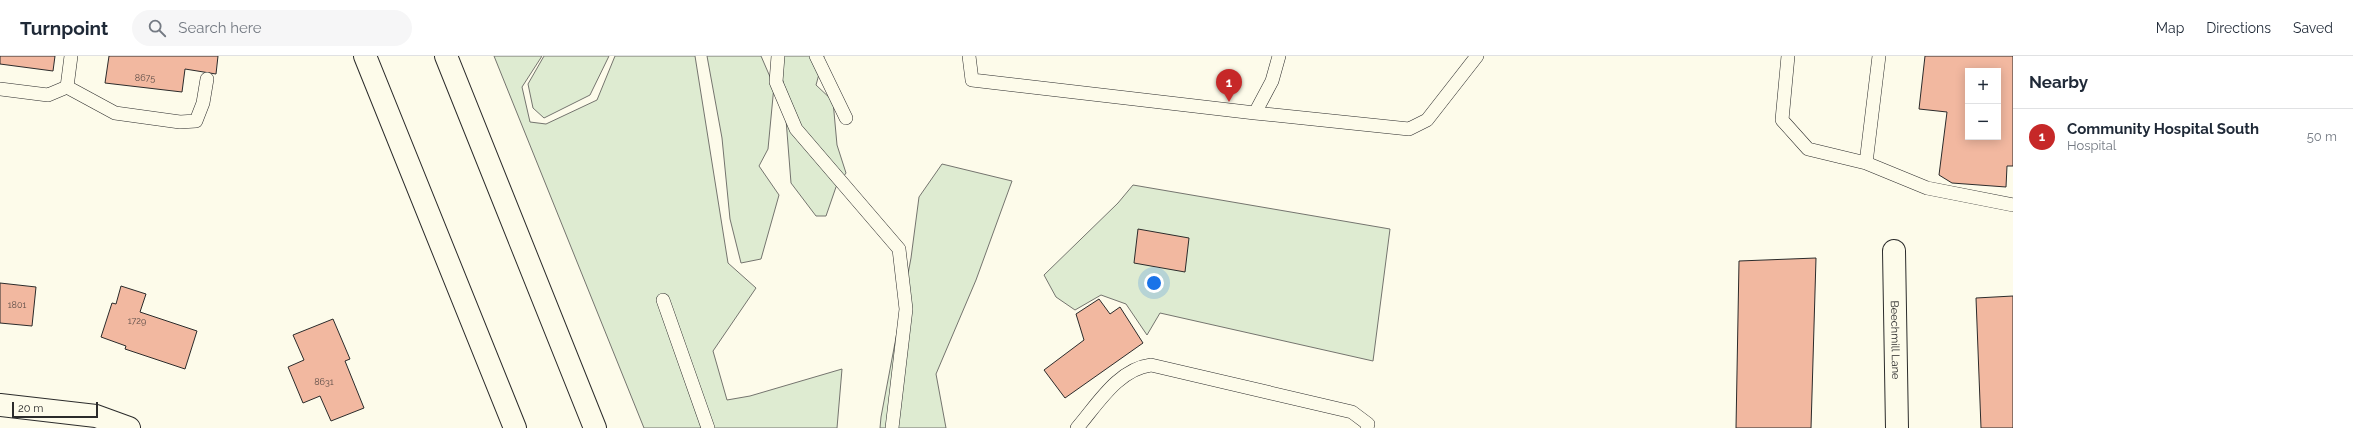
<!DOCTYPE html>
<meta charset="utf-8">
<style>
body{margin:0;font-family:Raleway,sans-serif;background:#f6f6f7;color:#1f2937}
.controls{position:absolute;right:12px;top:12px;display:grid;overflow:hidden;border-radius:0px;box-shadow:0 2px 10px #0003}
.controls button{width:36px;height:36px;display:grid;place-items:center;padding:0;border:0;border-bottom:1px solid #e0e1e3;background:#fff;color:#1f2937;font:20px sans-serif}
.scale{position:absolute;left:12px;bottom:10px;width:86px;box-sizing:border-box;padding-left:4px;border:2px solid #2b2b2b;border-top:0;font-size:11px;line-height:14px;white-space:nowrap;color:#2b2b2b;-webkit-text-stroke:3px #fdfbea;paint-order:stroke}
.you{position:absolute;left:1154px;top:227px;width:14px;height:14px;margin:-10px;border:3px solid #fff;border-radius:50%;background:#1a73e8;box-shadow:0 0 0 6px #1a73e833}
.badge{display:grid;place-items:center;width:26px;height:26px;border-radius:50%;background:#c62828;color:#fff;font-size:13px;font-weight:700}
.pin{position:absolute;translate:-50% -33px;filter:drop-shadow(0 1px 2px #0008)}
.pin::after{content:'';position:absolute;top:21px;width:14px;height:12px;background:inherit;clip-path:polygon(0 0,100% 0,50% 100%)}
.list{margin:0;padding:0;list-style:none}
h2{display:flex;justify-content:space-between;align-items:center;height:52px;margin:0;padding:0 16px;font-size:17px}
h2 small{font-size:13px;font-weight:400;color:#747a83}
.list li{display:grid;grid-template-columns:26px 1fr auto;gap:12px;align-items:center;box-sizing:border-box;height:56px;padding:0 16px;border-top:1px solid #e0e1e3}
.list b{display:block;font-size:15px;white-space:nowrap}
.list p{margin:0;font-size:13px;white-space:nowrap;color:#747a83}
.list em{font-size:13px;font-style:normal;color:#747a83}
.icon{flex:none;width:22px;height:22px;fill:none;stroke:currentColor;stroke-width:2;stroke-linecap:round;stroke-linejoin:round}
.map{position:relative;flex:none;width:2013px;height:372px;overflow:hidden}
header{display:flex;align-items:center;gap:24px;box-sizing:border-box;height:56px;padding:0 20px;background:#fff;border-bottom:1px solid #e0e1e3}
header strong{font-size:19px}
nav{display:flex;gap:22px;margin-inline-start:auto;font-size:14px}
.search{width:280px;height:36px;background:#f6f6f7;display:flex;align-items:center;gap:10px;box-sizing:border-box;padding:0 14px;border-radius:22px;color:#747a83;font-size:15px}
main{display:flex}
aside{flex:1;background:#fff}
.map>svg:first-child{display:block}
</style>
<header>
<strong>Turnpoint</strong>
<div class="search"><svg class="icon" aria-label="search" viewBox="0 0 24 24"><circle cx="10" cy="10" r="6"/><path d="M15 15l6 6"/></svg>Search here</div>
<nav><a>Map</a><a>Directions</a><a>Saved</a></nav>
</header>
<main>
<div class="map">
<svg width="2013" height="372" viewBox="0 0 2013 372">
<rect width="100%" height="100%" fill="#fdfbea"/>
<path fill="#deebd1" stroke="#74746e" d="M494,0H542L522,31L530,66L546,68L597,44L615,0H695L728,207L756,232L713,295L727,344L750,340L842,313L837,372H644Z
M544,0H609L590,39L544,62L533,52L528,28Z
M707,0H761L774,30L768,93L759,110L779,139L761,203L741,207L730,163L722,82Z
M775,0H824L816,29L833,45L837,89L846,117L836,131L826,160H816L791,127L783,25Z
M942,108L1012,125L976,224L936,318L946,372H880L881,361L911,202L919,141Z
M1133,129L1390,173L1373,305L1160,257L1147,279L1126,248L1101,239L1075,254L1056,241L1044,219L1118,147Z"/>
<path fill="#f2b8a0" stroke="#2b2b2b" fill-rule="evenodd" d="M0,0H55L53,15L0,8Z
M109,0H218L216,18L185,13L182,36L105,27Z
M1925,0H2013V110H2007L2006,131L1952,127L1939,119L1947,56L1919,53ZM1968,15H1998V81H1968Z
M1138,173L1189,182L1185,216L1134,207Z
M1816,202L1811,372H1736L1739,205Z
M0,227L36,231L32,270L0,267Z
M121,230L146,238L140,256L197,275L185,313L125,293L126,290L101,281L112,247L116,248Z
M2013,240V372H1981L1976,242Z
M1099,243L1110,258L1120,251L1143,287L1065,342L1044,314L1084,284L1076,258Z
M333,263L350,303L345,305L364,352L331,365L320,340L303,347L288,311L304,304L293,279Z"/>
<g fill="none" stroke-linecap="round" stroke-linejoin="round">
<defs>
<path id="lane" d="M778,0L776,26L796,73L899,193L906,253L892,372
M816,0L846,62
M969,0L972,24L1255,57L1272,25L1279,0
M1788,0L1782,64L1808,93L1866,107L1927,132L2013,149
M67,31L115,57L180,66L196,65L203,47L207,23
M0,33L48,39L67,31L71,0
M1255,57L1409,73L1427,64L1477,0
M1866,107L1879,0
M663,244L708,372
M1077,372C1097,349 1118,313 1151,309L1352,356L1368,368L1367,372"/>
<g id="street">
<path id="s1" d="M1894,195L1897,372"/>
<path d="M0,349L96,360L129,372"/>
</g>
<path id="primary" d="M365,0L515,372
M446,0L595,372"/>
</defs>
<use href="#lane" stroke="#2b2b2b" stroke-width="14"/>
<use href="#street" stroke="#2b2b2b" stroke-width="24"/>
<use href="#primary" stroke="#2b2b2b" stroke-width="24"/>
<use href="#lane" stroke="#fdfbea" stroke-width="13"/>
<use href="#street" stroke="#fdfbea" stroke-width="22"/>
<use href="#primary" stroke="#fdfbea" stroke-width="22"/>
</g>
<g text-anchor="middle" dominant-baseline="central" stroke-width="3" stroke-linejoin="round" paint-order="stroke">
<g font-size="9" fill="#5d4e48">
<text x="145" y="22">8675</text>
<text x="17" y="249">1801</text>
<text x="137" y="265">1729</text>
<text x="324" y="326">8631</text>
</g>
<g font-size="11" fill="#2b2b2b" stroke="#fdfbea">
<text stroke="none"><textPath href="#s1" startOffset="89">Beechmill Lane</textPath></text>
</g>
</g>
</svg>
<div class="controls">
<button>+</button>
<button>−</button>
</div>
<div class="scale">20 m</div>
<div class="you"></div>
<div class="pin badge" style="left:1229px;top:46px">1</div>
</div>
<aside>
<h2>Nearby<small></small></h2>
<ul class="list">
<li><span class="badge">1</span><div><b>Community Hospital South</b><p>Hospital</p></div><em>50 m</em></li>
</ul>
</aside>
</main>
